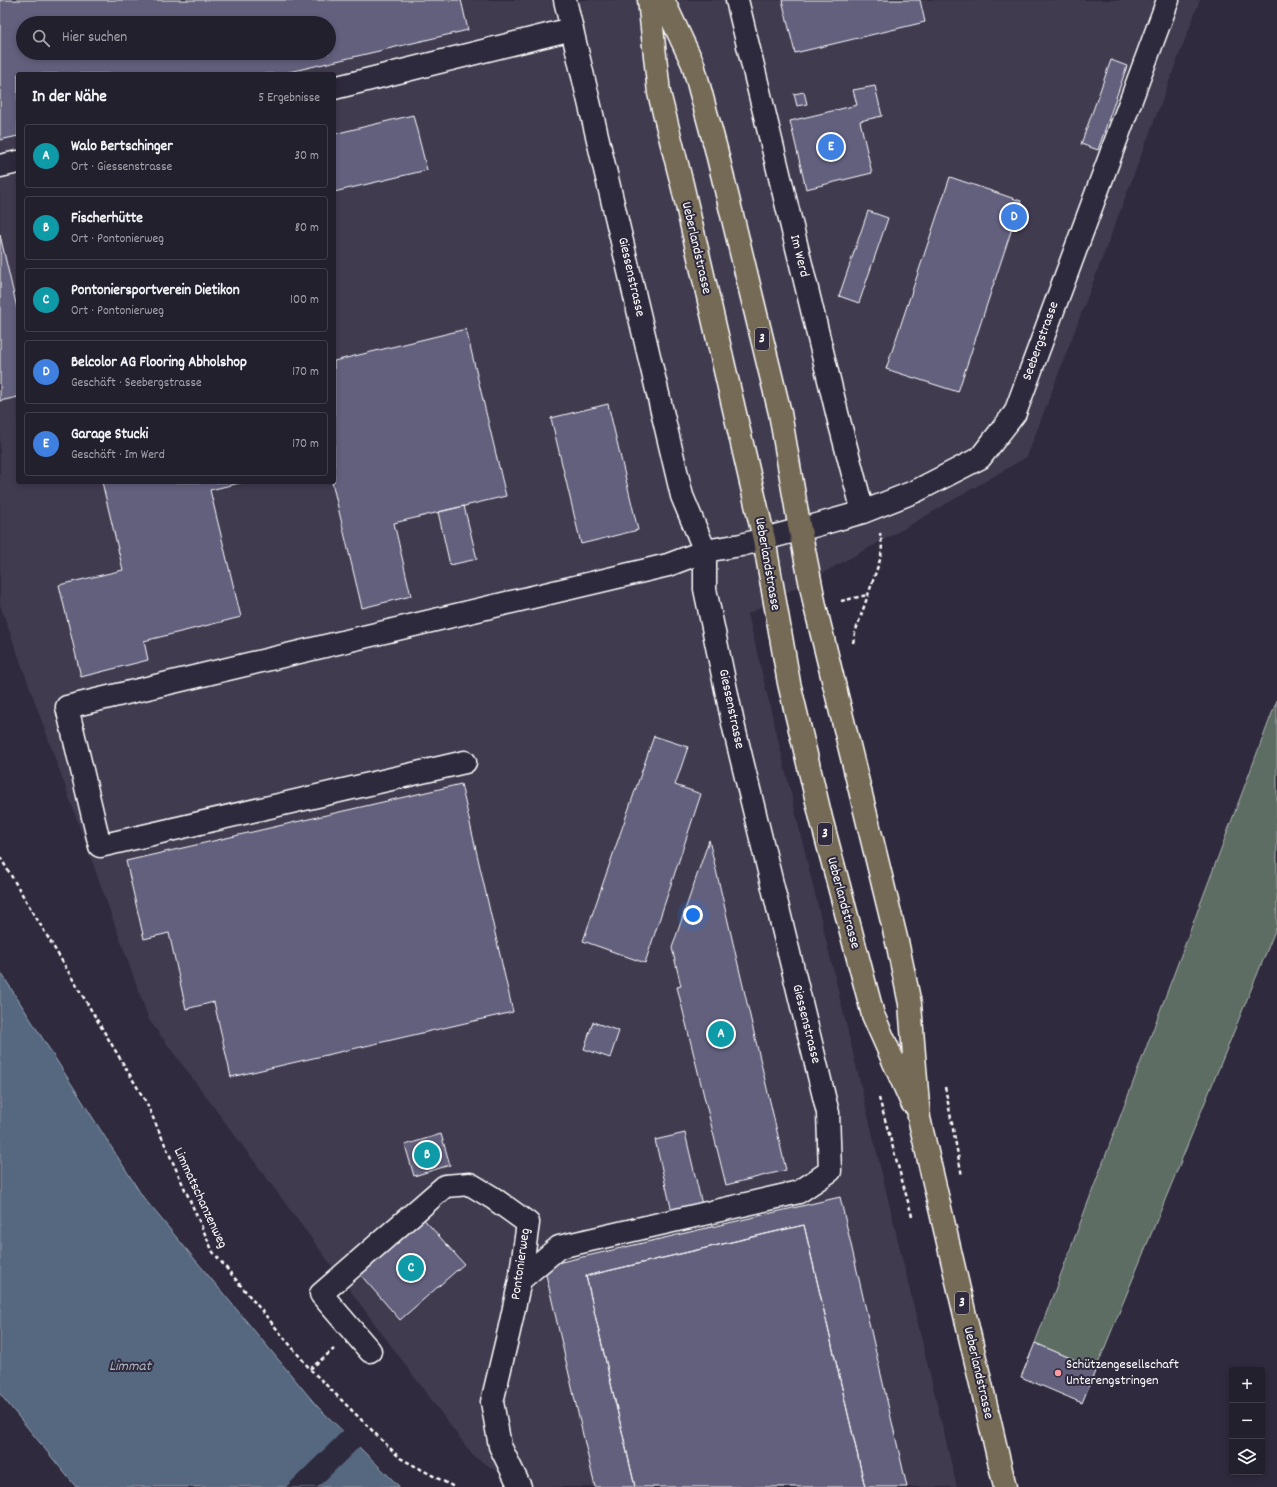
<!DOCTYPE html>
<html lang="de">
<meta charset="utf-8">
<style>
body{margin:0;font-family:Dekko,sans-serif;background:#2b2836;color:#f1f3f6}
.controls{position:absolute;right:12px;bottom:12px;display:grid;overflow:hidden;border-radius:4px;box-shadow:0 2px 6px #0003}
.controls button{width:36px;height:36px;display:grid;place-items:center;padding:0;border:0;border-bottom:1px solid #403e4a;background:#23202e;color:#f1f3f6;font:20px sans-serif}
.you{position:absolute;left:693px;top:915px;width:14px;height:14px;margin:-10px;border:3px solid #fff;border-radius:50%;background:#1a73e8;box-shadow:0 0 0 6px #1a73e833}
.badge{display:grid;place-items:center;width:26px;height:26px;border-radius:50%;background:#8bbbb9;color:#fff;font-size:13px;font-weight:700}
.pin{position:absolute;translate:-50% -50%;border:2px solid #fff;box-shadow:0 1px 4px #0006}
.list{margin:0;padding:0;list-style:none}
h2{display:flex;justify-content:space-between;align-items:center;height:52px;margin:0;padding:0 16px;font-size:17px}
h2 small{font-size:13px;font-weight:400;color:#a3a3aa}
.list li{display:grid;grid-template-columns:26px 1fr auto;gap:12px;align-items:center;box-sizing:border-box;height:64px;margin:0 8px 8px;padding:0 8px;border:1px solid #403e4a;border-radius:4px}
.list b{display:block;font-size:15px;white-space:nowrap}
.list p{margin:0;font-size:13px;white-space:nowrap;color:#a3a3aa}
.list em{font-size:13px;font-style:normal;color:#a3a3aa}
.icon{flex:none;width:22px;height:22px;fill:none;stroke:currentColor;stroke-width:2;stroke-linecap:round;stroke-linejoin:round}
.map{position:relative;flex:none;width:1277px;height:1487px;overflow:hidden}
.search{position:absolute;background:#23202e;box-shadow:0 2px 6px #0003;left:16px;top:16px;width:320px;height:44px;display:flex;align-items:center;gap:10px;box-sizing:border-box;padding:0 14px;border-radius:22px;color:#a3a3aa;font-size:15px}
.panel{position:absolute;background:#23202e;box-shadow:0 2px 6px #0003;left:16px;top:72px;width:320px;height:412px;border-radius:4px}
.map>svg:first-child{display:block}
</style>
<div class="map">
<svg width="1277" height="1487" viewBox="0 0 1277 1487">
<rect width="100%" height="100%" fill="#2f2a3d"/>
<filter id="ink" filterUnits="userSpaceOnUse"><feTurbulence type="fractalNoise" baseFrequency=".025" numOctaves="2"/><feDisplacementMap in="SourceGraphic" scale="8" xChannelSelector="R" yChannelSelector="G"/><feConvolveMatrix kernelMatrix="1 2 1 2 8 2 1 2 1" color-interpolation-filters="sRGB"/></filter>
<g filter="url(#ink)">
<path fill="#3f3a50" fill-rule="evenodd" d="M0,0H1200L1027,457L900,531L748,614L957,1487H521L473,1456L149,1020L0,605ZM23,23H329V53H23ZM18,74H334V482H18Z"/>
<path fill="#5d6d64" stroke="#aeb6b2" d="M1277,700V926L1096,1369L1035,1343Z"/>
<path fill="#546780" stroke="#98a4b3" d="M0,971L143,1197L317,1406L400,1487H76L0,1394Z"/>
<path fill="#2f2a3d" d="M344,1430L360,1446L318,1487H286Z"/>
<path fill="#63607e" stroke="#fff" fill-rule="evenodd" d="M0,0H461L468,30L281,74H18V136L0,140ZM23,23H329V53H23Z
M782,0H920L925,22L795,53Z
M1111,60L1127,66L1098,150L1081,144Z
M875,86L882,116L860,121L872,173L806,189L790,121L857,105L853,90Z
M804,92L807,104L797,106L794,94Z
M413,115L427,170L334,192V134Z
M950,177L1021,201L958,392L886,369Z
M868,211L888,218L859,303L839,296Z
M0,235L18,312V397L0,401Z
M466,329L506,496L394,523L411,596L362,608L332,482H334V361Z
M608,404L638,530L581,544L551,418Z
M102,482H244L210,490L241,617L144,641L148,660L81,677L59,585L123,570Z
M464,506L477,559L450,565L438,512Z
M654,736L688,747L675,785L701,794L645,963L583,941Z
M461,784L513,1012L231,1077L214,1002L186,1009L169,933L144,939L126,861Z
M709,840L786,1170L726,1185L677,987L681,986L672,948Z
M593,1022L619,1031L610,1058L584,1049Z
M685,1133L703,1209L673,1216L655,1140Z
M441,1134L450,1165L414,1176L405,1145Z
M840,1197L907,1487H865L804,1225L586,1276L635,1487H595L544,1266Z
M421,1216L464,1264L400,1320L358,1272Z
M804,1225L865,1487H635L586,1276Z
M1035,1343L1096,1369L1082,1403L1021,1377Z"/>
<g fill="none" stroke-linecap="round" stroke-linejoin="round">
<defs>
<path id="minor" d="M565,0L682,496L705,551L741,545L817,525L863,512L916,491L980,458L1015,413L1168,0
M737,0L838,417L863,512
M334,88L572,29
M0,166L18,162
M465,762L100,846L67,707L668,565L705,551V589L734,728L828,1113L830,1171L799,1192L559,1247L520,1280
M370,1351L321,1294L445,1186L470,1184L493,1198L528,1223L520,1280L509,1331L492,1402L500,1446L520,1487"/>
<path id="major" d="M649,0L659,93L682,184L764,539L789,683L821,818L873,1015L912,1103
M663,0L693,64L716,149L780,413L800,530L815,606L898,946L910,1004L919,1118L1005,1487"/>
</defs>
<use href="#minor" stroke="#fff" stroke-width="25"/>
<use href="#major" stroke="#fff" stroke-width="25"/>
<path stroke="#fff" stroke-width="2.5" stroke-dasharray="4 3" stroke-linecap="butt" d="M841,601L867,595
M853,643L855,633L881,557L882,545L880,533
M0,857L146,1102L213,1252L310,1369L400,1458L454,1487
M945,1087L962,1176
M879,1098L912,1216
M310,1369L334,1349"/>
<use href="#minor" stroke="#2f2a3d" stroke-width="22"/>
<use href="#major" stroke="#756a55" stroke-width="22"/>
</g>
</g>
<circle fill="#ff9aa2" stroke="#2f2a3d" stroke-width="1.5" cx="1058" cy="1373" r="4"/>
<g text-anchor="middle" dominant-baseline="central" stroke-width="4" stroke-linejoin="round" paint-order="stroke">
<g fill="#2f2a3d" stroke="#c1bfc5" stroke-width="1">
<rect x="755" y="328" width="14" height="22" rx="3"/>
<rect x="818" y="823" width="14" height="22" rx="3"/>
<rect x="955" y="1292" width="14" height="22" rx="3"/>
</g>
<g font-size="13" font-weight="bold" fill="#fff">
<text x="762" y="339">3</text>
<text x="825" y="834">3</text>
<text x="962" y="1303">3</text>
</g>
<g font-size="14" fill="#fff" stroke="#2f2a3d">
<text transform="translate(696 248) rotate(77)">Ueberlandstrasse</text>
<text transform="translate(799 256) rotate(76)">Im Werd</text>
<text transform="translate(631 277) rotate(77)">Giessenstrasse</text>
<text transform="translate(1041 341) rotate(-70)">Seebergstrasse</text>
<text transform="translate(767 564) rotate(80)">Ueberlandstrasse</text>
<text transform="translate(731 709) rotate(78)">Giessenstrasse</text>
<text transform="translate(843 903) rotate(75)">Ueberlandstrasse</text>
<text transform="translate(806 1024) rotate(76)">Giessenstrasse</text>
<text transform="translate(200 1198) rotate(65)">Limmatschanzenweg</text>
<text transform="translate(521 1264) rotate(-82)">Pontonierweg</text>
<text transform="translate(978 1373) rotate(77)">Ueberlandstrasse</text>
</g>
<g font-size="14" fill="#fff" stroke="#2f2a3d" text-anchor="start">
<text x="1066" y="1365">Schützengesellschaft<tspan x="1066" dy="16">Unterengstringen</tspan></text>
</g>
<g font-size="15" font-style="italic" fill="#aab3c0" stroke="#2f2a3d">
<text x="130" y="1367">Limmat</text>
</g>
</g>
</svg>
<div class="controls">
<button>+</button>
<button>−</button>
<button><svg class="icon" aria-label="layers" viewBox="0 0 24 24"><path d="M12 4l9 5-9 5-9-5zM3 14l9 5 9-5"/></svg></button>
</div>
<div class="you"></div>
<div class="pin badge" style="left:721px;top:1034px;background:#0f9aa8">A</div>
<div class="pin badge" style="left:427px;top:1155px;background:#0f9aa8">B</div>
<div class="pin badge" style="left:411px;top:1268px;background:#0f9aa8">C</div>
<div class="pin badge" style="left:1014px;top:217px;background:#3f7fe0">D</div>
<div class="pin badge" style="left:831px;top:147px;background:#3f7fe0">E</div>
<div class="search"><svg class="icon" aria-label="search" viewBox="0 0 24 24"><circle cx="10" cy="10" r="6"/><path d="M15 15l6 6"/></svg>Hier suchen</div>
<section class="panel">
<h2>In der Nähe<small>5 Ergebnisse</small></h2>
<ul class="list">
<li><span class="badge" style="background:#0f9aa8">A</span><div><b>Walo Bertschinger</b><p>Ort · Giessenstrasse</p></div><em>30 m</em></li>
<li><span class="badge" style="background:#0f9aa8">B</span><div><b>Fischerhütte</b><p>Ort · Pontonierweg</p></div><em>80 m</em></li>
<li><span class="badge" style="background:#0f9aa8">C</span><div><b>Pontoniersportverein Dietikon</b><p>Ort · Pontonierweg</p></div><em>100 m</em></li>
<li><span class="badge" style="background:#3f7fe0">D</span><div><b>Belcolor AG Flooring Abholshop</b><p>Geschäft · Seebergstrasse</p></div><em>170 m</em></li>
<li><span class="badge" style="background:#3f7fe0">E</span><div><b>Garage Stucki</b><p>Geschäft · Im Werd</p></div><em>170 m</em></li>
</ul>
</section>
</div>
